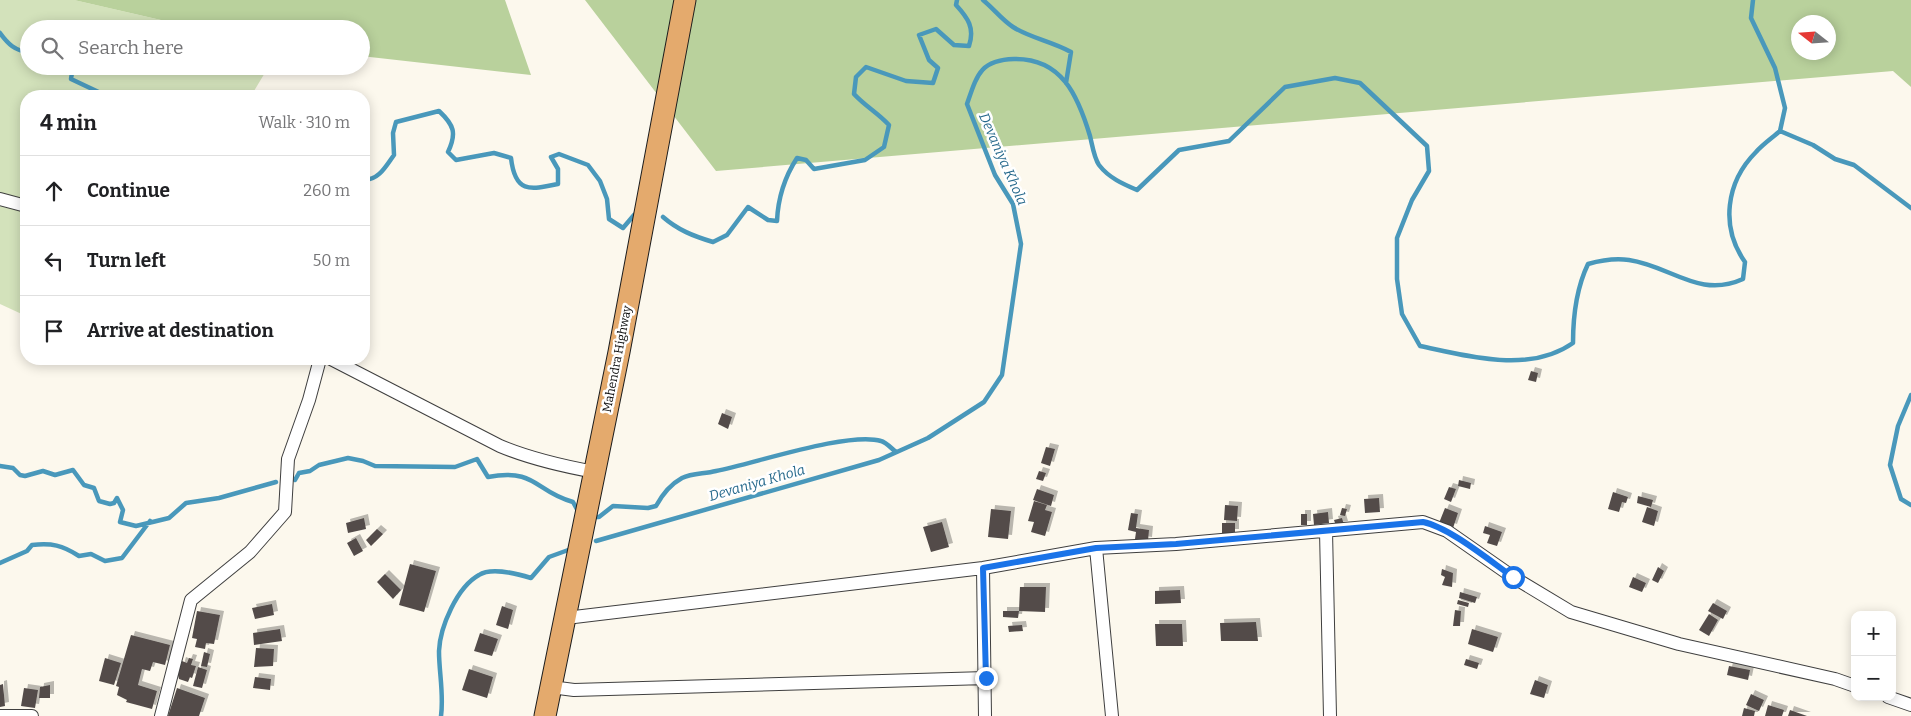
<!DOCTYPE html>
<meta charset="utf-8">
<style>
body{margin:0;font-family:Bitter,serif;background:#f6f6f6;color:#202124}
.controls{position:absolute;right:15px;bottom:15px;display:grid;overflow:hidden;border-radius:10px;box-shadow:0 2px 12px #0003}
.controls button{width:45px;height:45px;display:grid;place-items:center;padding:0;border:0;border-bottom:1px solid #e0e0e0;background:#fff;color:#202124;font:25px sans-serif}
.compass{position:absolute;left:1791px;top:15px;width:45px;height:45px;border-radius:50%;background:#fff;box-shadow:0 2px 12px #0003;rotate:287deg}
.stop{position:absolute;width:15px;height:15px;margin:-11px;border:4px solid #1a73e8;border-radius:50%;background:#fff}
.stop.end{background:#1a73e8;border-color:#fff;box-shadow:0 1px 5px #0008}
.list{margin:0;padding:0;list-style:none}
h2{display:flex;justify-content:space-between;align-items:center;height:65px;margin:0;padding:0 20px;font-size:21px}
h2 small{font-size:16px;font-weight:400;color:#757577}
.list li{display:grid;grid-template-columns:32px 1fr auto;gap:15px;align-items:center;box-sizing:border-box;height:70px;padding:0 20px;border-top:1px solid #e0e0e0}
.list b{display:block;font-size:19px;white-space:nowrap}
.list em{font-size:16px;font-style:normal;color:#757577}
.icon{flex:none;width:28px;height:28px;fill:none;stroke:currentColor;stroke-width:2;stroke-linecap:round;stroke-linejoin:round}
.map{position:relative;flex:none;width:1911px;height:716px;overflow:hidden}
.search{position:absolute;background:#fff;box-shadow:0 2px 12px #0003;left:20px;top:20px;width:350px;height:55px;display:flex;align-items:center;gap:12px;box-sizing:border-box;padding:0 18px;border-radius:28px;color:#757577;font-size:19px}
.panel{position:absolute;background:#fff;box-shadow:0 2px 12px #0003;left:20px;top:90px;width:350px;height:275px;border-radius:20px}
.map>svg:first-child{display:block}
</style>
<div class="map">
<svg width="1911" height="716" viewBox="0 0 1911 716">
<defs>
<filter id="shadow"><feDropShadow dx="4" dy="-4" stdDeviation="0" flood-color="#0004"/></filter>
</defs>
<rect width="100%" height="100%" fill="#fcf8ed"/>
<path fill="#d3e2bb" d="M0,0H74L200,29H29V66H269L251,96H26V316L0,304Z"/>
<path fill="#b9d19c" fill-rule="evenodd" d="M74,0H505L531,75L361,56V29H200Z
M585,0H1911V87L1893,71L716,171ZM1798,22H1828V52H1798Z"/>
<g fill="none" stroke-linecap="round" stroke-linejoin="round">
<path stroke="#4998bb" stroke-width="4.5" d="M983,0C993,8 1002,20 1013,27C1030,38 1051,41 1071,52L1066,83
M1753,0L1751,18L1775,68L1785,108L1780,131
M0,33C8,44 15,51 29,52
M73,66L71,79L107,96
M364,180C379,180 386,166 394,155L393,133L396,122L439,111C454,125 457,133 448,152L456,160L494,153L511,158C515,193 529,190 558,184V169L551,157L559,154L588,165L600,181L607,199L609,219L623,228L634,215
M663,217C678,230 693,236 713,242L727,235L748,207L768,220L777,221C778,198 784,178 797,158L806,160L814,169L865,160L884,147L889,125C878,113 865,106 854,94L856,77L866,67L906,81L933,83L938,68L929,60L919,35L936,29L954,45L969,46C975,28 968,18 956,5L957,0
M1911,395L1898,426L1890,465L1901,499L1911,505
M0,466L13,468L20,475L25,476L43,471L55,475L73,470L84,485L94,488L99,501L110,504L114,503L117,498L123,510L120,522L136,526L169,518L186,503L219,498L276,482
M295,480L299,473L310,471L319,465L348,458L363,461L375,466L455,467L477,459L488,477C537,468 535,492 573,502L578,511
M592,517H599L613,506L648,508L656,506C662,495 671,484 682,478C692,473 704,474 716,471C753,464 849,431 881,441C886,442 892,449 896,452
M596,541L879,460L928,438L984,402L1002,375L1021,244L1013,204L995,175L967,104C977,75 980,60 1014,59C1062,58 1078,96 1090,136C1092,144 1094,158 1099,165C1109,178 1123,184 1137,190L1179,150L1229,141L1285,87L1335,78L1360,83L1427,146L1429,171L1412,200L1397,238V279L1402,314L1420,346C1468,356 1529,374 1573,343C1573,316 1576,289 1588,264C1602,260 1615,258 1629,260C1671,266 1699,299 1743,279L1745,262C1720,227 1726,182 1756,152C1763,144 1772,138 1780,131L1813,145L1835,159L1854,165L1911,208
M0,563L27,551L32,545C52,543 62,545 79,556L91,554L105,561L122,558L150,521
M441,716C444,694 439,673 439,651C440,627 457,587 479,575C491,567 518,574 531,578L549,557L571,549"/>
</g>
<path fill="#534c4a" filter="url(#shadow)" d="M1531,371L1538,373L1536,382L1528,380Z
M722,413L732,417L728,429L718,424Z
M1046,447L1055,449L1050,466L1041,463Z
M1039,471L1046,473L1043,481L1036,479Z
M1459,480L1471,483L1470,489L1458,486Z
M1449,487L1456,489L1451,502L1444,499Z
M1037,489L1054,495L1051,506L1033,500Z
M1613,492L1628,497L1626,503L1622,502L1619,512L1608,509Z
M1638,496L1653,500L1651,507L1637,503Z
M1379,498L1380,512L1365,513L1364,499Z
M1034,501L1047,505L1045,510L1052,512L1045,536L1031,532L1034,522L1028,521Z
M1225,505L1238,506L1237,521L1224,520Z
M1647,507L1658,511L1654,526L1642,522Z
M1342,508L1347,509L1345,516L1340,515Z
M1445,508L1458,513L1453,528L1439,523Z
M991,509L1011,511L1008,539L988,537Z
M1328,512L1329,523L1314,525L1313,514Z
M1131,513L1138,514L1136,528L1149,530L1148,541L1135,539L1136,532L1128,530Z
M1301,514H1307V525H1301Z
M364,518L366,529L348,533L346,523Z
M1342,518L1344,525L1336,526L1334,520Z
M942,522L949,547L931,552L923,527Z
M1222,523H1235V533H1222Z
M1485,526L1502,532L1497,546L1487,543L1490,535L1483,533Z
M377,529L383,534L371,546L366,540Z
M356,538L363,551L354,556L347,543Z
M410,564L436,571L424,612L399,605Z
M1658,567L1664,571L1658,583L1652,580Z
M1442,569L1453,573L1452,587L1442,585L1445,577L1441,575Z
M385,574L401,590L393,599L377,582Z
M1633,577L1646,583L1642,592L1629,587Z
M1020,587H1046L1045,612L1019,611Z
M1180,590L1181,603L1155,604V591Z
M1460,592L1477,597L1475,603L1459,598Z
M1458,600L1469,603L1468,607L1457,604Z
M1713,603L1727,611L1723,619L1708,611Z
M272,604L274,615L255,619L252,608Z
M502,606L513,610L508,629L496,625Z
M1455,610L1461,611L1460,626H1453Z
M197,611L220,615L214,644L206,643L205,649L195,647L197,639L192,638Z
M1003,611H1019L1018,618L1003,617Z
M1709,614L1718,620L1709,636L1699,630Z
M1256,622L1258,641H1221L1220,623Z
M1155,624H1182L1183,646H1156Z
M1022,625L1023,631L1009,632L1008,626Z
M280,629L282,641L254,645L253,633Z
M1472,629L1498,637L1493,652L1468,644Z
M480,633L498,639L492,656L474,651Z
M131,635L170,645L165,665L153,662L150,671L142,669L138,685L157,691L152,709L126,702L127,700L117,695L119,687L116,686Z
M256,648L274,649L273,666L254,667Z
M204,652L210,654L207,667L201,666Z
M105,658L121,663L114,685L99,681Z
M189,658L193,659L191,665L196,666L192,678L190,677L188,682L179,679L178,675L182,661L187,663Z
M1466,659L1479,663L1477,669L1464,665Z
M1729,666L1750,670L1748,680L1727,675Z
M198,667L207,670L202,688L193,686Z
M469,669L493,677L487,698L462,690Z
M255,677L271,679L270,690L253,688Z
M1535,680L1548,685L1544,698L1530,694Z
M3,684L5,706L0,707V685Z
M50,685V698H39L40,687Z
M24,688L38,690L35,708L21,706Z
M177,688L205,698L199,716H168Z
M1751,694L1764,700L1759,711L1746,705Z
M1768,705L1784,710L1782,716H1765Z
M1744,708L1755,711L1754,716H1742Z
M1790,710L1807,716H1788Z"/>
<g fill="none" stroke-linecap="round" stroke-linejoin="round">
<defs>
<path id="minor" d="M0,199L26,206
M331,359L500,446C531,459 562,466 595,472
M1326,531L1330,716
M1096,548L1112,716
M983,568L985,716
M566,618L983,568L1096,548L1176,544L1423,522L1447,531L1513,577L1571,612L1679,644L1835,679L1855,686
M551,687L574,690L986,678
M1888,697L1911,705
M0,716H32
M161,716L191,600L250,552L285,512L288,459L309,400L320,359"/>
<path id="trunk" d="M545,716L619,352L685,0"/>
</defs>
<use href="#minor" stroke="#3f3f3f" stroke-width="14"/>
<use href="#trunk" stroke="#1d1d1d" stroke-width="23"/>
<use href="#minor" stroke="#fff" stroke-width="12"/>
<use href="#trunk" stroke="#e4aa6d" stroke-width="21"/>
</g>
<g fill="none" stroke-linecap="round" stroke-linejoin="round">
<path stroke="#1a73e8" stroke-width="6" d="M986,678L983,568L1096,548L1176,544L1423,522C1449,527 1490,561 1513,577"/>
</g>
<g text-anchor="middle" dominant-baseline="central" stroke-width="5" stroke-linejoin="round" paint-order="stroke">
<g font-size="12" fill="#0c0c0c" stroke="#fff">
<text transform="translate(617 359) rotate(-79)">Mahendra Highway</text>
</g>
<g font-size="14" font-style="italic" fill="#26698c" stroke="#fff">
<text transform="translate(1003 159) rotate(66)">Devaniya Khola</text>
<text transform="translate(757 483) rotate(-16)">Devaniya Khola</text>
</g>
</g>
</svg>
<div class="controls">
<button>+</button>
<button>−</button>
</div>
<svg class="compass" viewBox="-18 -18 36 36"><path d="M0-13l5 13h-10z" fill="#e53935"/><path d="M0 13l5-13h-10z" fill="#757577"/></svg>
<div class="stop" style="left:1513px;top:577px"></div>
<div class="stop end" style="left:986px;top:678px"></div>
<div class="search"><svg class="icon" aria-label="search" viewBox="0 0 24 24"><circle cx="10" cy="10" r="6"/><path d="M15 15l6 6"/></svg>Search here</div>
<section class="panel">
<h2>4 min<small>Walk · 310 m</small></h2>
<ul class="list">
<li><svg class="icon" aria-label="ahead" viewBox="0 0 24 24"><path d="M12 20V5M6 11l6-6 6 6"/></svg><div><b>Continue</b></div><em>260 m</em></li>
<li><svg class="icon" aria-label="left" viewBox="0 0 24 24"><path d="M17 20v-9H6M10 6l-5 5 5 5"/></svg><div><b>Turn left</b></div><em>50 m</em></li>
<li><svg class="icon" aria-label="arrive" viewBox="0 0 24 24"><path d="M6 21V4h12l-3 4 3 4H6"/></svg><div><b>Arrive at destination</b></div></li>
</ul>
</section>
</div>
